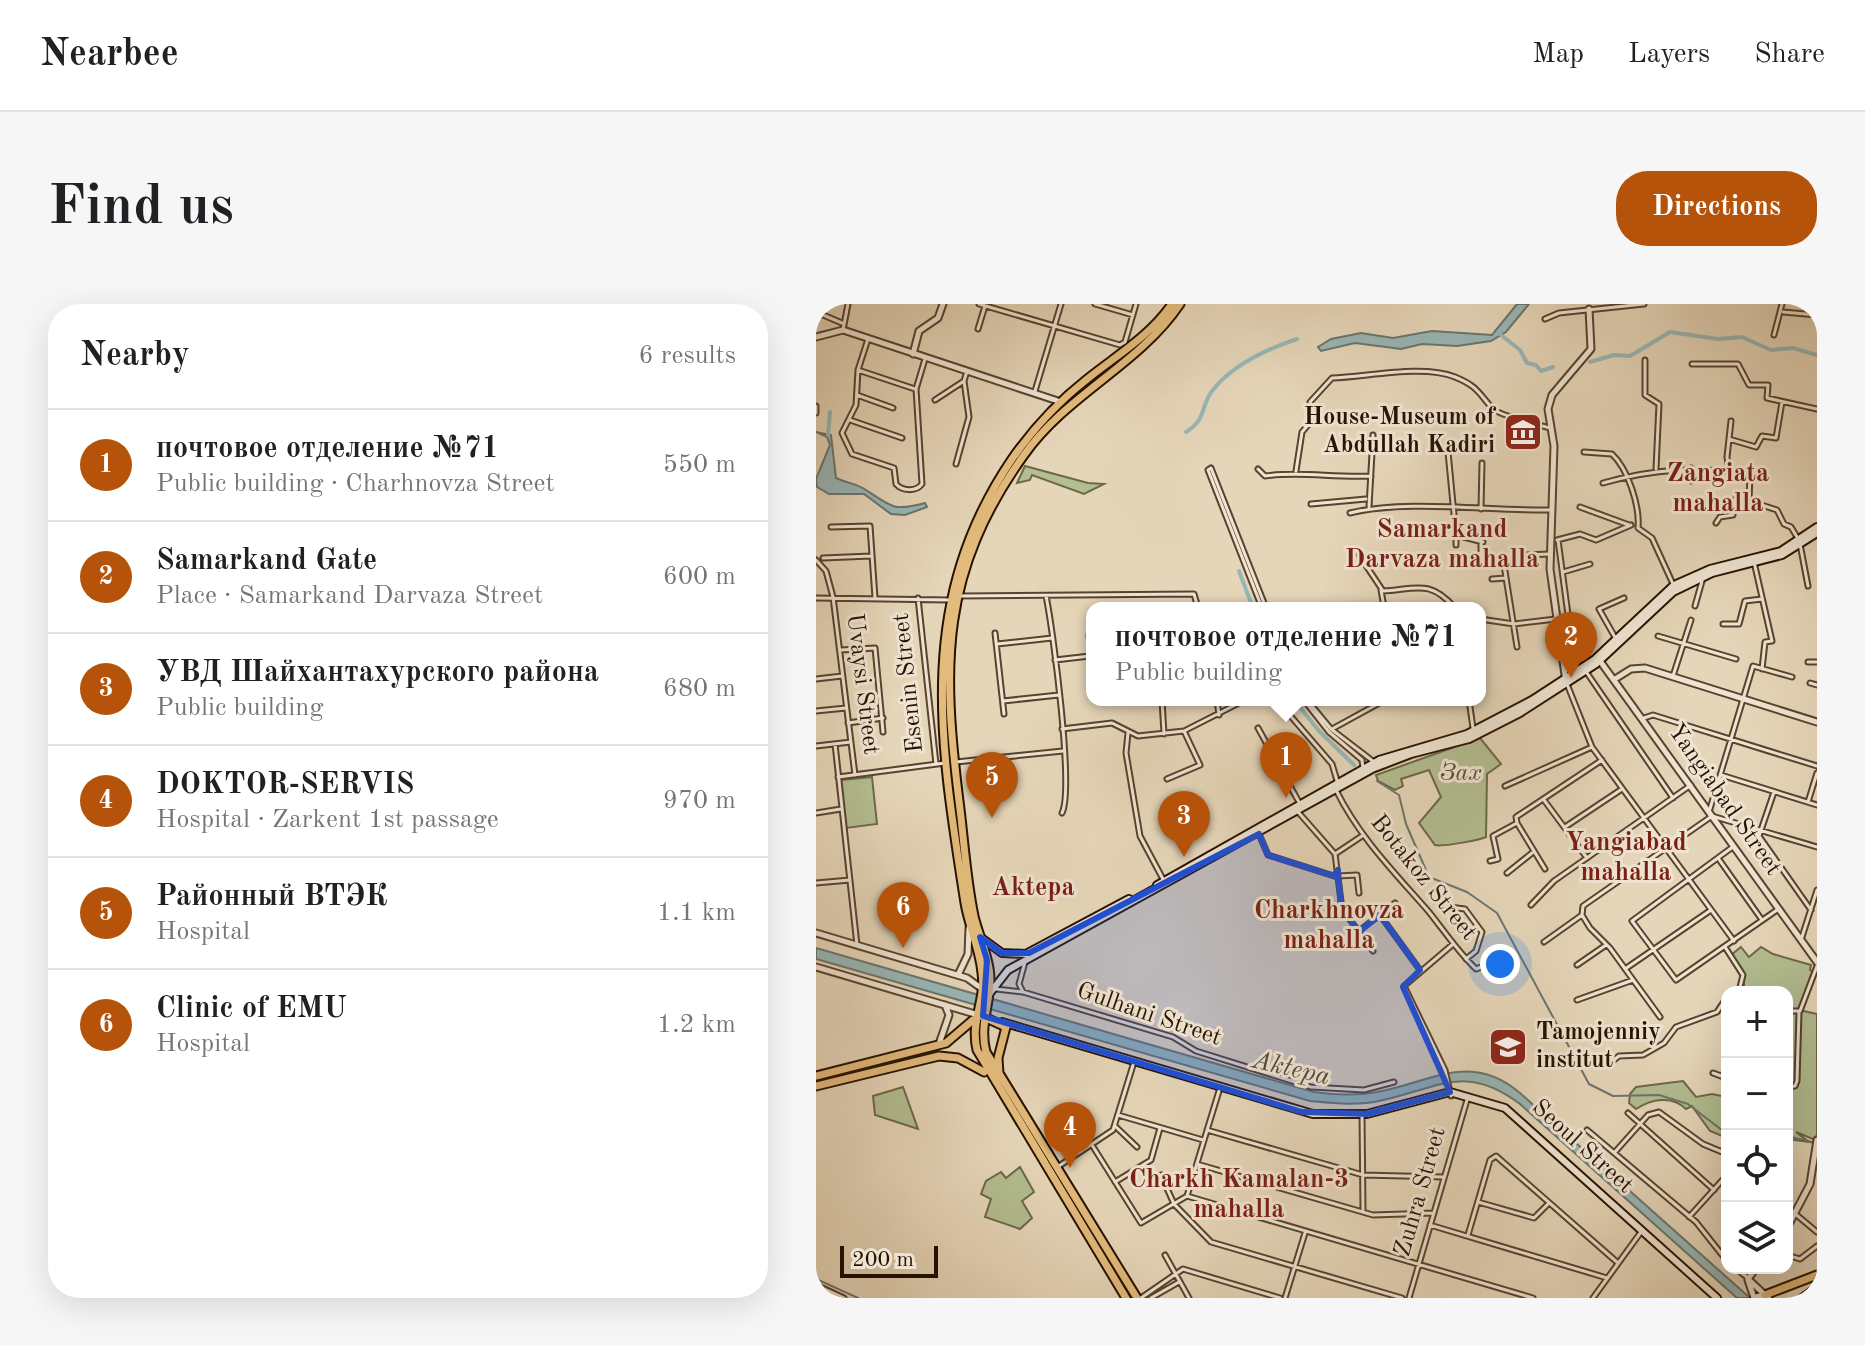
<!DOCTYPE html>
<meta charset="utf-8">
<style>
body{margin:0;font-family:"Old Standard TT",serif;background:#f6f6f6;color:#202124}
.controls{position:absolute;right:24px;bottom:24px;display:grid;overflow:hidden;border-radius:16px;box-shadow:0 8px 32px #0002}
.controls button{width:72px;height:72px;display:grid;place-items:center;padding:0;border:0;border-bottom:2px solid #e0e0e0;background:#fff;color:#202124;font:40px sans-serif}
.scale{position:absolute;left:24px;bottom:20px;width:98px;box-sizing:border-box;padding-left:8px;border:4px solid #271200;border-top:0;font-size:22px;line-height:28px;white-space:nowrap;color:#271200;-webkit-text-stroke:6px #efe4d2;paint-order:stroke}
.you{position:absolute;left:684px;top:660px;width:28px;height:28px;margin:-20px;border:6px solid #fff;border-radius:50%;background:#1a73e8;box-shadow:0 0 0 12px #1a73e833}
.badge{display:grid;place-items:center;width:52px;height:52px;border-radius:50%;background:#b45309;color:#fff;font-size:26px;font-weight:700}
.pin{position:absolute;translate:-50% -66px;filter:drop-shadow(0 2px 4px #0008)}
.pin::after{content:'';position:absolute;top:42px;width:28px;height:24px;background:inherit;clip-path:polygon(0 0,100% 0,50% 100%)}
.popup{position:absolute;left:270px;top:298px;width:400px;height:104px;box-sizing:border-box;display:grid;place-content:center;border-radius:16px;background:#fff;filter:drop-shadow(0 2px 6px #0005);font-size:26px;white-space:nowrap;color:#757577}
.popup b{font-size:30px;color:#202124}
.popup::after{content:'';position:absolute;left:50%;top:100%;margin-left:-16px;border:16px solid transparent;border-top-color:#fff}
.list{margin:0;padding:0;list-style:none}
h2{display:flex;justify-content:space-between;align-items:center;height:104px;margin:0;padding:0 32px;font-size:34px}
h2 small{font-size:26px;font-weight:400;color:#757577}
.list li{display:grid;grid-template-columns:52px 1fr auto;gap:24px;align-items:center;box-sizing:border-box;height:112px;padding:0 32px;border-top:2px solid #e0e0e0}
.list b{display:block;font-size:30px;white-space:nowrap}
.list p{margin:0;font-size:26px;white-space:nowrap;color:#757577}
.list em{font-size:26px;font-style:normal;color:#757577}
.icon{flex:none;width:44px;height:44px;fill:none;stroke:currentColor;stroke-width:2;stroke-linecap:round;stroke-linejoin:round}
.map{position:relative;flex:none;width:1001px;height:994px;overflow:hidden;border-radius:32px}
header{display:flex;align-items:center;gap:48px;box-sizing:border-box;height:112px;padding:0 40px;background:#fff;border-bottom:2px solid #e0e0e0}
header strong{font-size:38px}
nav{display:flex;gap:44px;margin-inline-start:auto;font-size:28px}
.intro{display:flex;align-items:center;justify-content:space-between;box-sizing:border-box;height:192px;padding:0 48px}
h1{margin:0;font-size:56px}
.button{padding:20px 36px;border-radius:32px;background:#b45309;color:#fff;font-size:28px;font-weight:700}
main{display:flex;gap:48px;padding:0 48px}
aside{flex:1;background:#fff;border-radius:32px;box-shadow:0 8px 32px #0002}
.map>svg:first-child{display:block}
</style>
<header>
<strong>Nearbee</strong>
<nav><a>Map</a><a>Layers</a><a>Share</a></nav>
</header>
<div class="intro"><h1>Find us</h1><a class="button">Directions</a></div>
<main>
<aside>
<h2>Nearby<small>6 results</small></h2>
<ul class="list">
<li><span class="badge">1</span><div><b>почтовое отделение №71</b><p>Public building · Charhnovza Street</p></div><em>550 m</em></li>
<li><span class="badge">2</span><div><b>Samarkand Gate</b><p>Place · Samarkand Darvaza Street</p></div><em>600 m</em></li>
<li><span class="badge">3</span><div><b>УВД Шайхантахурского района</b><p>Public building</p></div><em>680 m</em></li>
<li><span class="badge">4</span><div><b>DOKTOR-SERVIS</b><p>Hospital · Zarkent 1st passage</p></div><em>970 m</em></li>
<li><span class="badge">5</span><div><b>Районный ВТЭК</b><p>Hospital</p></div><em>1.1 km</em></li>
<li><span class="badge">6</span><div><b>Clinic of EMU</b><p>Hospital</p></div><em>1.2 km</em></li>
</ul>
</aside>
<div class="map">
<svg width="1001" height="994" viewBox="0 0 1001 994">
<rect width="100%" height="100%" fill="#e6d6b9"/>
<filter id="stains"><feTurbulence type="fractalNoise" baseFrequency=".0025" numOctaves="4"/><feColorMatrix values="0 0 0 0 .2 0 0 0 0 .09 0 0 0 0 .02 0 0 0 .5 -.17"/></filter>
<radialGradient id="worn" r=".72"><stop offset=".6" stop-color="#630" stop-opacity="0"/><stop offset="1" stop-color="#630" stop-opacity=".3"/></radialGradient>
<path fill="#b3be91" stroke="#6d6848" stroke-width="2" d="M209,162L272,179L288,180L268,190L216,171L214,176L201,179Z
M664,434L685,460L671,470L670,533C664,536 627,543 619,541L603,519L625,493L613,466L585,475L587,482L579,486L562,477L560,471Z
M56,473L61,520L30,524L25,476Z
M925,643L933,653L945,643L957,650L995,661L994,666L997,668L983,706L1001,710V830L999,836L980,828L993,838L971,835V688L928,687V671L914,652Z
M867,777L880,793L896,790L911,793V834L894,827L876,802L870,805C856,791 835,795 820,805L813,799L814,790L820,783Z
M87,783L102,825L59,811L57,792Z
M204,863L218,888L206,897L216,914L204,925L169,913L175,895L165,890L170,877L185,868L190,874Z"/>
<path fill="#98b7b7" stroke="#6b756e" stroke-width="2" d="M701,0H713L690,28L675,37L641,42L606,40L585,45L539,39L505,47L502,43L515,35L545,29L577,34L616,27L676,31Z
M0,128L15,131L20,174C30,179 42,180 50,186C75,202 77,208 109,199L111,203L89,211L75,210L48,190H13L1,183L0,175L14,141L11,133Z
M0,644L498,788C519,791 540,792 561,788C614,779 654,746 704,789L934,994H921L704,800C649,758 621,785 563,797C541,802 516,799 494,797L0,655Z"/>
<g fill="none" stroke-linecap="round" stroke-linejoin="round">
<path stroke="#6b756e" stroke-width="2" d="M561,477L583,491L590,520L613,573L651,588L681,609L773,780L797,792L843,791L872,800L911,830
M971,832L1000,839
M0,975L42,994"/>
<path stroke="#98b7b7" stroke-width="4" d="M685,31L704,46L711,59L720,61L725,67L737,63
M774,58L798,51L814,52L854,28L902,35L926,33L955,46L977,44L1001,51
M370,128C391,115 384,103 396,87C416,61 451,45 481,35
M12,131L14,108
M423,267L437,304
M478,396L503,427L538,461"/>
<defs>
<path id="minor" d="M163,0L304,41L309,38L320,0
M279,0L317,11
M0,8L26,19
M967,8L1001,11
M729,15L743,9L828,0
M162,25L169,2
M27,26L32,0
M958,31L966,0
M52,35L42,66L40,101L26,129L36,150L78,164L80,180C86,187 100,188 106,180L100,85L109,55
M829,56V91L843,100L840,165
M876,60H922L933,81H952L951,94L1001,105
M42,66L99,85
M219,87L245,0
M41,91L77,104
M119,96L148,77
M0,102V109
M34,116L86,134
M913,135L940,143L946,132L960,134L966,98
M632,148L640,231L667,238
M768,148L796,150C812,165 824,202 822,224L836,234L857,280
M140,160L153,113L148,77L151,67
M442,165L449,172C484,167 518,174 555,172
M480,167L486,128L499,113L494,98L516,74C551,73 606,60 639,73C661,82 662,88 676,104C681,111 723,121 734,124
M913,167L911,153L915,117
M875,177V164
M787,179C841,164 879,163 934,170L933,197
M495,200L550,195
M553,203L557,131
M764,203L813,221
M665,205L666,159
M534,209C591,195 674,207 734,206
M900,219L904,213L917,211L918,196L933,197L961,206L968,220L975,223L981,233
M15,223L54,222L59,294
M741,236L764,230L780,236L815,221
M742,236L759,363L750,367
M665,240V261H688L701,343
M984,240L992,282
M640,241V231
M543,251L567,287C600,285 614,275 639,304
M705,251L734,250
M7,254L55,252
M0,256L10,267L17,293L39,471
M938,258L956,337L949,338L946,365
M747,268L774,260
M676,275L690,274
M565,286L568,303
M144,292L378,290L382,304
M230,292C237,326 258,484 246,509
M0,294L134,296
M102,294L120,460
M879,302L886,277
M446,304L392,166L395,164L450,304
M664,315L698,320L740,315
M907,320H923L929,297L946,295
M179,329L188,410
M276,329L273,331L276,368
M842,332L920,355
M800,335L783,305L808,294
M181,340L236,334
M25,346L59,344L67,428
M239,356L274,352
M992,358H1001
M771,369L857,494
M857,372L875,316
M0,375L26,372
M994,379L1001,381
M751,380L776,443L918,637
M346,396L348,430
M401,396L403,411
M488,396L513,428L546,456L547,464
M491,396L515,425L558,458
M653,396L657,424
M187,397L243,391
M0,407L30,404
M472,409L516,460L522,480
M828,414L837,411L1001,462
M32,419L67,414
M442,424L484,500
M246,425L296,419L322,432L368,427L429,396
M516,425L569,396
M312,429L310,449L324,532L348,577
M19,440L41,641
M0,442L35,438
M140,458L247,447
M905,471L1001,501
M22,473L129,459
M351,475L384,461L368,427
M689,482L776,443
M520,486C543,533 579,569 613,608C629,628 642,648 660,665L678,658
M958,488L943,532L995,606
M728,496L771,554
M992,498L1001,469
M893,508L937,362L976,373
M0,509L25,505
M483,509L519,550L526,605L557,647
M701,519L700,513L786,456
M701,519L729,565
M749,523L806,485
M443,530L452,551L518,572L521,568
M918,542L816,617L860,676L961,606
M519,550L546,532
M902,554L946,616
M674,557L682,555L677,532L701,519
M691,569L716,549
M522,572L541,571L543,589
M0,579L34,576
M715,601L738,577L875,481
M625,602L649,605L666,628L660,647L650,655
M564,611L604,666
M543,627L579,599
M985,636L1001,586
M728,638L766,611
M909,643L927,671L923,687
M761,661L790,641
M809,665L895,606
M180,685L207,688L357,733L380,747L495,783L548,786L578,778
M207,688L203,680L209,658
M761,696L817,676
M971,707H984L1001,662
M844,713L794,644L774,624L766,611L767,602L896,512L1001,543
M794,759L803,752L827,751L848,739L860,723L901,708L911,693
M897,769L905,772L911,767
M971,783L979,782L981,777L983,708
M635,792L629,766L588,682L636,641
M812,809L898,886
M546,810L547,906
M302,811L387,836
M299,822L321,843
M391,826L547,871L627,873
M771,826L880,918L911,957
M276,841L325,919L371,892L403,787
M799,848L832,811L843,808L887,840L911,850
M381,860L557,911L618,909
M971,861V871
M243,862L297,826L318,758
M345,871L358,900L395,938L586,994
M299,878L335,856L344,824
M371,892L717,994
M662,898L718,914L733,899
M971,903L1001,928
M873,913L911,871
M614,921L791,974
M652,931L674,856L680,852L802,959
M349,951L373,994
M971,951L984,955L1001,942
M919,964L932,974
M0,981L28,994
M325,994L367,965L464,994
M335,994L363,978
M469,994L489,929
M593,994L651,796
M777,994L825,928"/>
<path id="tertiary" d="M0,33L27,26L245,98
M97,50L103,27L122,14L127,0
M784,357L1001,658
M799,375L815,365L829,364L1001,418
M750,378L734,265L738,142L732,105L736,91L775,45L773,5
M0,629L151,674L165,684
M0,663L159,710
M142,671L152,650L153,624
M123,740L133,711L129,701
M971,924L994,880L1001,836
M932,975L949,991
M932,975L940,964
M932,976L938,994"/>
<path id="secondary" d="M341,581L563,456L651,430L716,396L779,355L858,281L894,265L965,247L1001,223
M164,633L186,649L210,650L313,595
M174,689L192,666L556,465L595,450L653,435L704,409L780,360L857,288L896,269L966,251L1001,229
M186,718L497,810H551L634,788L689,804L901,994
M938,994L949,991L952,994"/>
<path id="primary" d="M166,712L190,723L182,754L183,770
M0,772L130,739L157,716
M0,782L123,752L142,754L168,768
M949,991L1001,971
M310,994L161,746C154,716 170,697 166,669C164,645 153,623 149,599C124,439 99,298 196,155C217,125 242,98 270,76C301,51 333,33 356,0
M321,994L170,748C162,718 178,693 173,664C170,646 162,629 158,612C150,574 148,535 143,497C126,361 124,268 208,151C251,90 323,61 364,0
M987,994L1001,984
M998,994L1001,992"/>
</defs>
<use href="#minor" stroke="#57432e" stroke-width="7"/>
<use href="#tertiary" stroke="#57432e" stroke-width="9"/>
<use href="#secondary" stroke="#271200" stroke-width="10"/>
<use href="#primary" stroke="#271200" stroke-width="11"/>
<use href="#minor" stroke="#efe4d2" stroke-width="3"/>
<use href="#tertiary" stroke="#efe4d2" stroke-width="5"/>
<use href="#secondary" stroke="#efe4d2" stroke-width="6"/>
<use href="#primary" stroke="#e3bb7c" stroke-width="7"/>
</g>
<path fill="#1d4ed8" fill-opacity="0.2" stroke="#1d4ed8" stroke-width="6" stroke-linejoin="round" d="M443,530L452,551L518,572L522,566L525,604L543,627L564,611L604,666L587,683L634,788L551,810L486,808L167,712L171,656L164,633L186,649H213Z"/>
<defs>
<symbol id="museum-square" viewBox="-11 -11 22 22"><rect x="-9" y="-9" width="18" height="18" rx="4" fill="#8f2418" stroke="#efe4d2"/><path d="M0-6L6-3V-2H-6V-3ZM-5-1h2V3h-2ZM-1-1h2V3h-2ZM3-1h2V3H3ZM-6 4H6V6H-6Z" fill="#fff"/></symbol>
<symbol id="university-square" viewBox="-11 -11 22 22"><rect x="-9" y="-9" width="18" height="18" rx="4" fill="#8f2418" stroke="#efe4d2"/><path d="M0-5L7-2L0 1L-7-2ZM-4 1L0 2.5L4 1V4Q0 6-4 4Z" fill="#fff"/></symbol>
</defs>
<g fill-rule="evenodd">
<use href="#museum-square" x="685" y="106" width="44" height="44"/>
<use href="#university-square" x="670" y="721" width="44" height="44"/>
</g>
<g text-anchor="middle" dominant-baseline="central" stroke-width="6" stroke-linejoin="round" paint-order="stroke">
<g font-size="24" font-weight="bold" fill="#271200" stroke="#efe4d2" text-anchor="end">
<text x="679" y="114">House-Museum of<tspan x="679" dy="28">Abdullah Kadiri</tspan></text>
<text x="720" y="729" text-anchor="start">Tamojenniy<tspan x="720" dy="28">institut</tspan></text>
</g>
<g font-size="24" fill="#271200" stroke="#efe4d2">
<text transform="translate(93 379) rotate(-96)">Esenin Street</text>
<text transform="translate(46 380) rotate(83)">Uvaysi Street</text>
<text transform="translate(908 496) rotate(55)">Yangiabad Street</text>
<text transform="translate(607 574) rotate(51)">Botakoz Street</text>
<text transform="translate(333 711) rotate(19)">Gulhani Street</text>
<text transform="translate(766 843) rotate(42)">Seoul Street</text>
<text transform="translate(605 888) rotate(-74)">Zuhra Street</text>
</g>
<g font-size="24" font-style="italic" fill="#584e33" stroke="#efe4d2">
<text x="645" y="470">Зах</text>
</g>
<g font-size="26" font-weight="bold" fill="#7a1f14" stroke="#efe4d2">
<text x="902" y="170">Zangiata<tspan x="902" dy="30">mahalla</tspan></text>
<text x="626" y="226">Samarkand<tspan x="626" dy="30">Darvaza mahalla</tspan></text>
<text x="810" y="539">Yangiabad<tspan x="810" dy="30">mahalla</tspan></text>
<text x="217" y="584">Aktepa</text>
<text x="513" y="607">Charkhnovza<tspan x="513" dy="30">mahalla</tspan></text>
<text x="423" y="876">Charkh Kamalan-3<tspan x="423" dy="30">mahalla</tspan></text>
</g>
<g font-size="26" font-style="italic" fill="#4f4c40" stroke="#efe4d2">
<text transform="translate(475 765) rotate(13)">Aktepa</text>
</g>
</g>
<rect width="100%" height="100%" filter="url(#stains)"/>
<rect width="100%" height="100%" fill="url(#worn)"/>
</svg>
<div class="controls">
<button>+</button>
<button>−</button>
<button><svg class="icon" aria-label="locate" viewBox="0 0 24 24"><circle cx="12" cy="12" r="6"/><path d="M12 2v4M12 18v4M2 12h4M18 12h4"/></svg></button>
<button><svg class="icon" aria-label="layers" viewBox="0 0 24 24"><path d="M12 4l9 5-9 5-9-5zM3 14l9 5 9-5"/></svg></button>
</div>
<div class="scale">200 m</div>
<div class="you"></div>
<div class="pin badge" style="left:470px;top:494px">1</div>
<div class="popup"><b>почтовое отделение №71</b>Public building</div>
<div class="pin badge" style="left:755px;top:374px">2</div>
<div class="pin badge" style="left:368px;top:553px">3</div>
<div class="pin badge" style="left:254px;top:864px">4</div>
<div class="pin badge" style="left:176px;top:514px">5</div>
<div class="pin badge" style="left:87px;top:644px">6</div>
</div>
</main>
